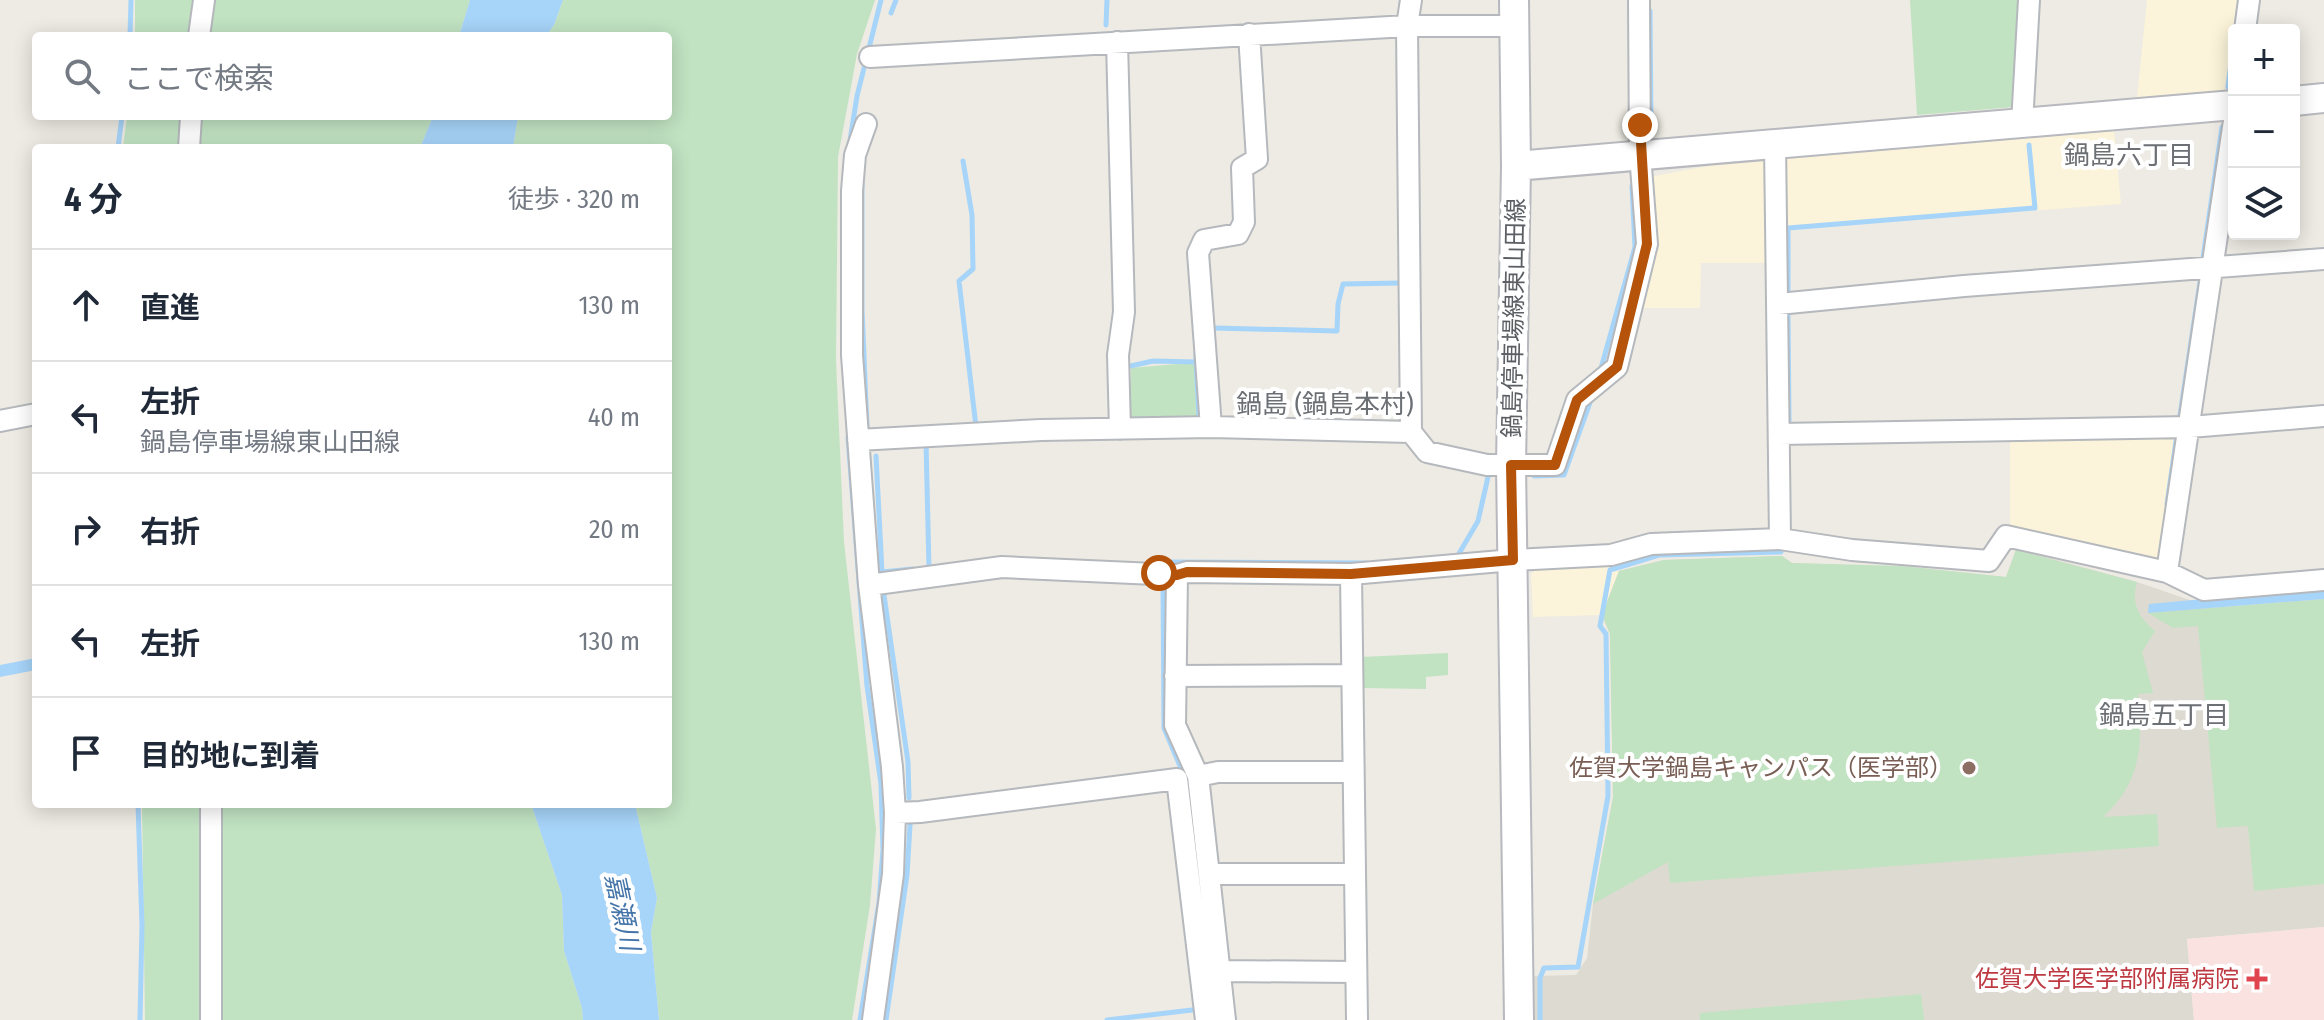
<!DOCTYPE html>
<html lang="ja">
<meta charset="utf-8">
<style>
body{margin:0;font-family:"Fira Sans Condensed","Noto Sans JP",sans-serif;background:#f6f6f7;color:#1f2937}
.controls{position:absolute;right:24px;top:24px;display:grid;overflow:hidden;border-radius:8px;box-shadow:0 4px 20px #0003}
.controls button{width:72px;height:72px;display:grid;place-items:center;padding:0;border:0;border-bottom:2px solid #e0e1e3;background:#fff;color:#1f2937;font:40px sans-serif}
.stop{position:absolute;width:24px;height:24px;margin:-18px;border:6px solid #b45309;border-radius:50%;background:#fff}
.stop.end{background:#b45309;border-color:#fff;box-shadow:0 2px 8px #0008}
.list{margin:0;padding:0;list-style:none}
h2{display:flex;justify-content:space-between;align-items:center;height:104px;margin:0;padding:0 32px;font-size:34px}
h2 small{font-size:26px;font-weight:400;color:#747a83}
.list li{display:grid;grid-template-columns:52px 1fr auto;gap:24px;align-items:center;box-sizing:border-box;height:112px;padding:0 32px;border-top:2px solid #e0e1e3}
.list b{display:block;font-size:30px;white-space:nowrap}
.list p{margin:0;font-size:26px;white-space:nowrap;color:#747a83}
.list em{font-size:26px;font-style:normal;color:#747a83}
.icon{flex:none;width:44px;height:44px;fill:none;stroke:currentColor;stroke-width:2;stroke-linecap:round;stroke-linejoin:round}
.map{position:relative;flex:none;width:2324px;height:1020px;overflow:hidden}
.search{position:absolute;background:#fff;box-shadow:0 4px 20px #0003;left:32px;top:32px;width:640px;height:88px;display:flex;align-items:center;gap:20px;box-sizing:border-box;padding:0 28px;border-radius:8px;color:#747a83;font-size:30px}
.panel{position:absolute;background:#fff;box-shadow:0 4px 20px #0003;left:32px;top:144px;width:640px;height:664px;border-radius:8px}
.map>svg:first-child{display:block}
</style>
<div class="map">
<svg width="2324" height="1020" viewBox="0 0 2324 1020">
<rect width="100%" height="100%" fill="#edebe3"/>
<path fill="#fbf4da" d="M2147,0H2237L2224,92L2137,98Z
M2114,131L2121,204L1772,230L1770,263H1701L1700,308H1638L1649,177L1713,165Z
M2181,436L2161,564L2010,529V438Z
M1542,564H1605L1619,571L1602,615L1533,617L1531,574Z"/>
<path fill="#dddad1" d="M2016,549L2137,582L2213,608L2324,599V927L2187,939L2194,1020H1535L1534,976L1576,975L1587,958L1593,904L1613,797L1610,634L1602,615L1619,571L1664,560L1782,556L1792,563L1910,567L2006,577Z"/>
<path fill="#f9e2e0" d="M2324,927V1020H2194L2187,939Z"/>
<path fill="#c1e3c2" d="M135,0H470L459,36H135Z
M563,0H875L857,54L838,157L836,360L844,542L876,829L870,905L852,1020H659L651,932L657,898L635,804H668V148H513L518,116H668V36H546L554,25Z
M1910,0H2022L2014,107L1917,115Z
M127,116H433L420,148H123Z
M1200,362L1204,422L1128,424L1131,368Z
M2016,550L2137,582C2131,604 2138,616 2155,631L2142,652L2153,693L2138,694C2143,744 2142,781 2103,817L2157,814L2159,846L1670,883L1668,862L1593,904L1613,797L1610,634L1602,615L1619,571L1664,560L1782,556L1792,563L1902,566L2006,577Z
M2324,599V884L2254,891L2248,826L2217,828L2198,626L2173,628L2148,613Z
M1448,653V675L1426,677V689L1361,688V657Z
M142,804H531L562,895L564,951L582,1008L583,1020H145Z
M1921,994L1924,1020H1700V1013Z"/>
<path fill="#a7d4f9" d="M470,0H563L554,25L546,36H459Z
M433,116H518L513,148H420Z
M2324,588V599L2148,613L2149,604Z
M36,658V670L0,677V665Z
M531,804H635L657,898L651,932L659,1020H583L582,1008L564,951L562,895Z"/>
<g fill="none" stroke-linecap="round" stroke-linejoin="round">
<path stroke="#a7d4f9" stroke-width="5" d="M1650,11L1651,126
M891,13L896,0
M1106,25L1107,0
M130,36L131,0
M2228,87L2234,41
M849,147L857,96L881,0
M118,148L122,116
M963,161L972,215L973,269L959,281L976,427
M862,183V309L867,427
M2203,258L2222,127
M1788,291V228L2035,208L2029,145
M1788,315L1789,421
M1214,328L1337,331L1338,304L1343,284L1401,283
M1196,362L1199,416
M1126,370V367L1153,361L1196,362V353
M1600,372L1635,247L1632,186
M2180,415L2200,282
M848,437L867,686L881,784L883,850L879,903L860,1020
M926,442L929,568H927
M876,456L882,572L913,569
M1534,476L1564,475L1592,397
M2167,504L2176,441
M1453,557H1457L1478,521L1488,477
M1163,569V562L1367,563
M1163,579L1164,728L1183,773
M884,595L908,762L909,798
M138,804L142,926L140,1020
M886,1020L907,875L910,825
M1107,1020L1192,1010
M1540,1020V978L1544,968L1578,967L1608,796L1606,634L1600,626L1610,570L1659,555L1781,552"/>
<defs>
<path id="street" d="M2245,30L2249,0
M199,36L204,0
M1117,42L1124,312L1118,355L1120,429
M870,57L1407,26H1514
M866,124L855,155L852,191V355L869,585L892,767L895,813L893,874L873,1020
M2022,124L2029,0
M1775,143L1780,539
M189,148L191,116
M1778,304L1964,286L2324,259
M0,421L36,414
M1211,427L1198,253L1204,240L1238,234L1244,222L1242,168L1257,159L1249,34
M1411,432L1407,26L1411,0
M1779,434L2190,427L2324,416
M858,440L1041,430L1211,427L1411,432L1427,452L1487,465H1555L1577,400L1617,367L1647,244L1640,154L1639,0
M2167,572L2234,121
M1351,574L1357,1020
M869,585L1002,567L1177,575
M1175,676L1352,675
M1198,776L1218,772H1353
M895,813L920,812L1177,779L1206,1020
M1209,874H1355
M1220,971L1356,972
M211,1020V804
M1225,1020L1198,776L1175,725L1177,575L1187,572L1351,574L1513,560L1611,555L1651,544L1780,539L1852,550L1989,561L2006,536L2167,572L2204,590L2324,580"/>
<path id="secondary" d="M1514,0L1516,166L1511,465L1519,1020
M2294,101L2324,98
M1516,166L2234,105"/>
</defs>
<use href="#street" stroke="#b5b8bc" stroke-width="24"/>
<use href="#secondary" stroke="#b7b9be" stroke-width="32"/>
<use href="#street" stroke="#fff" stroke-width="20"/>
<use href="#secondary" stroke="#fff" stroke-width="28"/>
</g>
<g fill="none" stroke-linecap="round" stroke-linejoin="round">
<path stroke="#b45309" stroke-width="10" d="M1159,573L1177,575L1187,572L1351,574L1513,560L1511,465H1555L1577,400L1617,367L1647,244L1640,125"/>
</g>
<circle fill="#8d6e63" stroke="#fff" stroke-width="3" cx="1969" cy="768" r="8"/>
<path fill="#e0444e" stroke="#fff" stroke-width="3" d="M2253 967h8v8h8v8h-8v8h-8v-8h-8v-8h8z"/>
<g text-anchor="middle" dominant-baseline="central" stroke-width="8" stroke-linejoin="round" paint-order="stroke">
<g font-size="24" fill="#5b5e63" stroke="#fff">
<text transform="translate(1514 318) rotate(-89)">鍋島停車場線東山田線</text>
</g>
<g font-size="24" fill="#785e54" stroke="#fff" text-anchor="end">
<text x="1953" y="768">佐賀大学鍋島キャンパス（医学部）</text>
</g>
<g font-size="24" fill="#be3a42" stroke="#fff" text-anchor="end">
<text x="2239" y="979">佐賀大学医学部附属病院</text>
</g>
<g font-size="26" fill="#6c7075" stroke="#fff">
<text x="2129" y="155">鍋島六丁目</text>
<text x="1325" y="404">鍋島 (鍋島本村)</text>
<text x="2164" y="715">鍋島五丁目</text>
</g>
<g font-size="26" font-style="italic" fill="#4575a9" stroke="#fff">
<text transform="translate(622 912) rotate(78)">嘉瀬川</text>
</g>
</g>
</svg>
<div class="controls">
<button>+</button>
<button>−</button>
<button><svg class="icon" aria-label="layers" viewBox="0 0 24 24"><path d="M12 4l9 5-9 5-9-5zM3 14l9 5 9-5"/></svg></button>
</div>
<div class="stop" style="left:1159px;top:573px"></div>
<div class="stop end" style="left:1640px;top:125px"></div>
<div class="search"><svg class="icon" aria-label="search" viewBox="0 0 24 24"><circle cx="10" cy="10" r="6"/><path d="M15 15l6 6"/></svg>ここで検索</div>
<section class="panel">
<h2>4 分<small>徒歩 · 320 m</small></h2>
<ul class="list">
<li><svg class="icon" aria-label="ahead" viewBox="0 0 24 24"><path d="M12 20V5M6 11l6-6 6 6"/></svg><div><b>直進</b></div><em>130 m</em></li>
<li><svg class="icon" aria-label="left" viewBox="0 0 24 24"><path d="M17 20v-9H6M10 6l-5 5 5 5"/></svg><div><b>左折</b><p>鍋島停車場線東山田線</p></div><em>40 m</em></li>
<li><svg class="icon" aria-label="right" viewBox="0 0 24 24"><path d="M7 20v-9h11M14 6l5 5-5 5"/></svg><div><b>右折</b></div><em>20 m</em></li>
<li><svg class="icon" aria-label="left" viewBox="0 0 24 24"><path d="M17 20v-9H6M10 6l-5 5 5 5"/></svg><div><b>左折</b></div><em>130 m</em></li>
<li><svg class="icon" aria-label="arrive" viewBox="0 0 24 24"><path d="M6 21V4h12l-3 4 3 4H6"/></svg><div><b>目的地に到着</b></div></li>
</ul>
</section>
</div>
